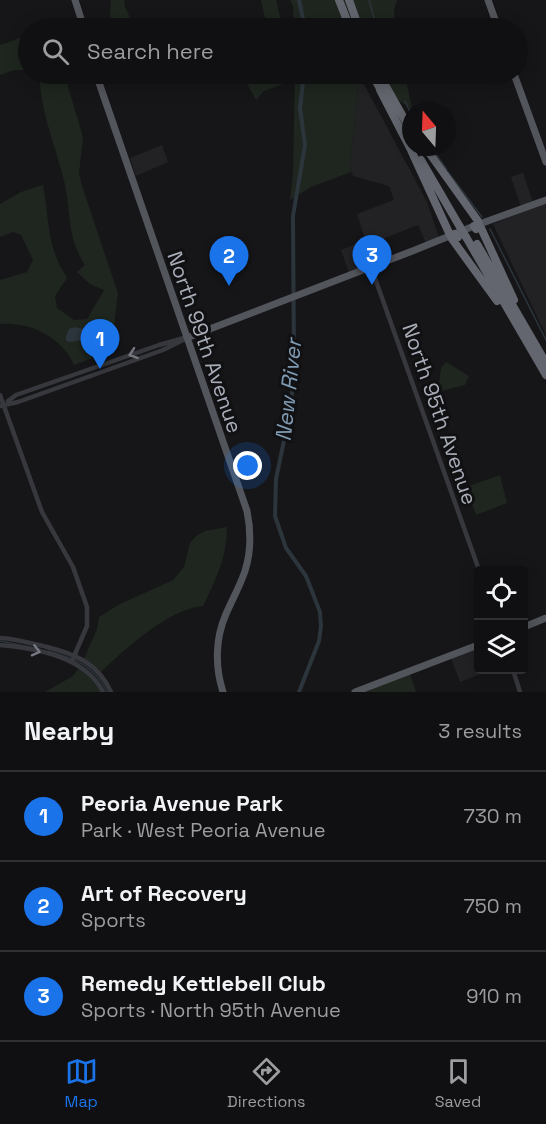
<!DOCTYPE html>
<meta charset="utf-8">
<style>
body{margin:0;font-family:"Space Grotesk",sans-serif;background:#1e1e20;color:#f1f3f6}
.controls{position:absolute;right:18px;bottom:18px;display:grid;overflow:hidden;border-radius:6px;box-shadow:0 3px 15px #0003}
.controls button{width:54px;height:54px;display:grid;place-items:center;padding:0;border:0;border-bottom:2px solid #303032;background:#101012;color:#f1f3f6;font:30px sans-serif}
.compass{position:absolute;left:402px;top:102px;width:54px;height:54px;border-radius:50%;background:#101012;box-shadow:0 3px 15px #0003;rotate:341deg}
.you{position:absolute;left:248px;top:466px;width:21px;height:21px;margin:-15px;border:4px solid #fff;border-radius:50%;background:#1a73e8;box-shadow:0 0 0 9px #1a73e833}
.badge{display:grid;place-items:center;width:39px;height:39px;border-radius:50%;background:#1a73e8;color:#fff;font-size:20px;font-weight:700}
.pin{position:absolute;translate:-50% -50px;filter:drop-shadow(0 2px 3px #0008)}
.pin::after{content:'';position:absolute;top:32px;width:21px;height:18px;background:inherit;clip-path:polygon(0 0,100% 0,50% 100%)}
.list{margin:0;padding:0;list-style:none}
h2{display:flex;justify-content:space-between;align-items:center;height:78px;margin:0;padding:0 24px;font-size:26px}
h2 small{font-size:20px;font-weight:400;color:#9c9d9f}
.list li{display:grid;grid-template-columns:39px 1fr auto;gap:18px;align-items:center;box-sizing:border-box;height:90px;padding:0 24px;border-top:2px solid #303032}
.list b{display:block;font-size:22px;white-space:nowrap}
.list p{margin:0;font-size:20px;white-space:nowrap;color:#9c9d9f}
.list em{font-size:20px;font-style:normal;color:#9c9d9f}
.icon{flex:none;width:33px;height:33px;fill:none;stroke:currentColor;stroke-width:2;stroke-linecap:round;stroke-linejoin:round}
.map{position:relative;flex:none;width:546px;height:692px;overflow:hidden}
.search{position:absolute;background:#101012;box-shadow:0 3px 15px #0003;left:18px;right:18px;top:18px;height:66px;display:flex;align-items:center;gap:15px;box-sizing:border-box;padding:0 21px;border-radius:33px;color:#9c9d9f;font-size:22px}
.sheet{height:348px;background:#101012}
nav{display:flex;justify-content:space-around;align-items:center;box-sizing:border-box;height:84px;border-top:2px solid #303032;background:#101012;font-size:16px;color:#9c9d9f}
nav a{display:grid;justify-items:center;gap:3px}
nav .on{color:#1a73e8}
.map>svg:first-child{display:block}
</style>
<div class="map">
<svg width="546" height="692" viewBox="0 0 546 692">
<rect width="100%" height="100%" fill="#161618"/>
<path fill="#222225" d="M359,75L427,202L439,238L426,243L418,225L367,245L357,214L394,200L389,186L353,176L350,167Z
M162,145L168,162L136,176L130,158Z
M523,173L533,202L521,207L511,177Z
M546,203V335L493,224Z
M361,242L369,265L349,273L341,250Z
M478,647V670H491L460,682L451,658Z"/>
<path fill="#1e261f" d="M111,0H124L125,7L135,28H113L110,15Z
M261,0H276L283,28H267Z
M290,0H397L394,9L395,28H294L293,6Z
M26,36L28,40V70H14L0,75V45Z
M40,74H62L66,80L83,137L79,173L82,186L118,293L113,335L114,350L74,365C61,336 30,322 0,324V280L27,272L33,260L21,235L13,232L0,237V204L21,192L43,185C50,222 46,245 67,278L55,296L57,308L74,320L87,319L104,290L90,284L77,272L85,265C66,235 72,214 64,181C56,146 39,109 40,74Z
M158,74H227C202,85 184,90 158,74Z
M238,74H282L283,84L264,91L256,100L245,80H244Z
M295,74H405L412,109L359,76L350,167L351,172L311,187L290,200L293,172Z
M446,362L469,376L465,385L433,393L430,386L439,383L441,368Z
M500,475L507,503L476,515L466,487Z
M227,527C227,556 216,580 203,606C168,609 125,649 100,673L84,659L97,629L99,617L120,604L173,580L184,567L190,543L196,536L205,531Z
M80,666L85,670L102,692H45L73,676Z
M410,674L416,692H362Z"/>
<path fill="#2c353c" d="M95,319L102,320L107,323V337L69,342L66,340V336L69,329L75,327L88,330Z"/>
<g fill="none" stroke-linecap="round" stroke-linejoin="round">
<path stroke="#2c353c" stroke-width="1.5" d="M369,0L377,28
M405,101L411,114
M431,147L447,170
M448,172L482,217
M490,229L546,340
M0,641L40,649
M48,651C74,658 95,666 107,692"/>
<path stroke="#2c353c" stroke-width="4" d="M299,0L305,28
M299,692L319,641L321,626L320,612L306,576L286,548L275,516L276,479L291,407L294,362L293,216L305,145L300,108L304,74"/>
<path stroke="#37383d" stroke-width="4.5" d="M371,267L479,570
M0,395L42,512L73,567L87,607V626L72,661
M8,401L16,395L159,345L184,338
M0,406L18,402L163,350L189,337
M0,638C16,639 31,643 47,647C75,654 98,663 111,692
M0,645C36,648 86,657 103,692
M513,670L520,692"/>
<path stroke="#53555c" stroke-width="7" d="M75,0L84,28
M488,0L498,28
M96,74L247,511C251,531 251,552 245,571C240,586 232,600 226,614C215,639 215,667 223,692
M514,74L546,162
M189,337L415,250L474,226L546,200
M524,627L546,618
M355,692L478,645"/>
<path stroke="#63666e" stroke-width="8" d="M339,0L350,28
M349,0L359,28
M372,74L383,94
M379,74L411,131
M380,90L411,150L450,235L458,237
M425,147L478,221L479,225L476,229
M421,160L460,227
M474,226L481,228L514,300
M455,234L452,239L497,301
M466,237L546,375
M477,244L546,363"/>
<path stroke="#63666e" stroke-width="8" d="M460,227L466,237"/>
</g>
<defs><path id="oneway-chevron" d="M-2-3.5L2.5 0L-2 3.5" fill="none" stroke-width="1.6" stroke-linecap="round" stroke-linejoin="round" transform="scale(1.5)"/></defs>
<g stroke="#757881">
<use href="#oneway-chevron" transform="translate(133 354) rotate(161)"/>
<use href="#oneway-chevron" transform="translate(36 651) rotate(14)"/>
</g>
<g text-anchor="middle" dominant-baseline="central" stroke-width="6" stroke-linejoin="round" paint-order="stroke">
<g font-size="21" fill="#a8adb8" stroke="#111113">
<text transform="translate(205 342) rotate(71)">North 99th Avenue</text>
<text transform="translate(440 414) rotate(71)">North 95th Avenue</text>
</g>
<g font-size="22" font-style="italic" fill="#7f9bb3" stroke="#111113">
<text transform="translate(288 390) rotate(-84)">New River</text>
</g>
</g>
</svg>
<div class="controls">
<button><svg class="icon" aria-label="locate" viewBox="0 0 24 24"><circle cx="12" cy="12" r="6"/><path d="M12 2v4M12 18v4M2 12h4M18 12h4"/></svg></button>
<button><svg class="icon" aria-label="layers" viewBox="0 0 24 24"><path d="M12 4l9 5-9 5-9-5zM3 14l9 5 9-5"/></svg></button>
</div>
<svg class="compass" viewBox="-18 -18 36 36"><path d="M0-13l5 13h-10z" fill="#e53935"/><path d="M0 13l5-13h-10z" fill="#9c9d9f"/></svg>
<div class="you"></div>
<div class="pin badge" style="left:100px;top:369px">1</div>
<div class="pin badge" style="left:229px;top:286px">2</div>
<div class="pin badge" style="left:372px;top:285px">3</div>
<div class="search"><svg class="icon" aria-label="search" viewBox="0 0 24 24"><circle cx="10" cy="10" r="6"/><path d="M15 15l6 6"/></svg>Search here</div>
</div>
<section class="sheet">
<h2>Nearby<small>3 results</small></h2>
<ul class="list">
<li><span class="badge">1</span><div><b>Peoria Avenue Park</b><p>Park · West Peoria Avenue</p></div><em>730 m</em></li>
<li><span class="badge">2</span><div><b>Art of Recovery</b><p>Sports</p></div><em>750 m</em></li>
<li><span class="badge">3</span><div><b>Remedy Kettlebell Club</b><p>Sports · North 95th Avenue</p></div><em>910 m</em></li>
</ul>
</section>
<nav>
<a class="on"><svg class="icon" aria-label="map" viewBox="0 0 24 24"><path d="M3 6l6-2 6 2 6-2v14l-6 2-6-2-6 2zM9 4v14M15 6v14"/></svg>Map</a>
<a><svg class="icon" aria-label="directions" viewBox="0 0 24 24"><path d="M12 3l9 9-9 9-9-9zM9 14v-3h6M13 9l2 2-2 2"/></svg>Directions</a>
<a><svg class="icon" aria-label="saved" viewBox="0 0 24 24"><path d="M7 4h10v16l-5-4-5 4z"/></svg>Saved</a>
</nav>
